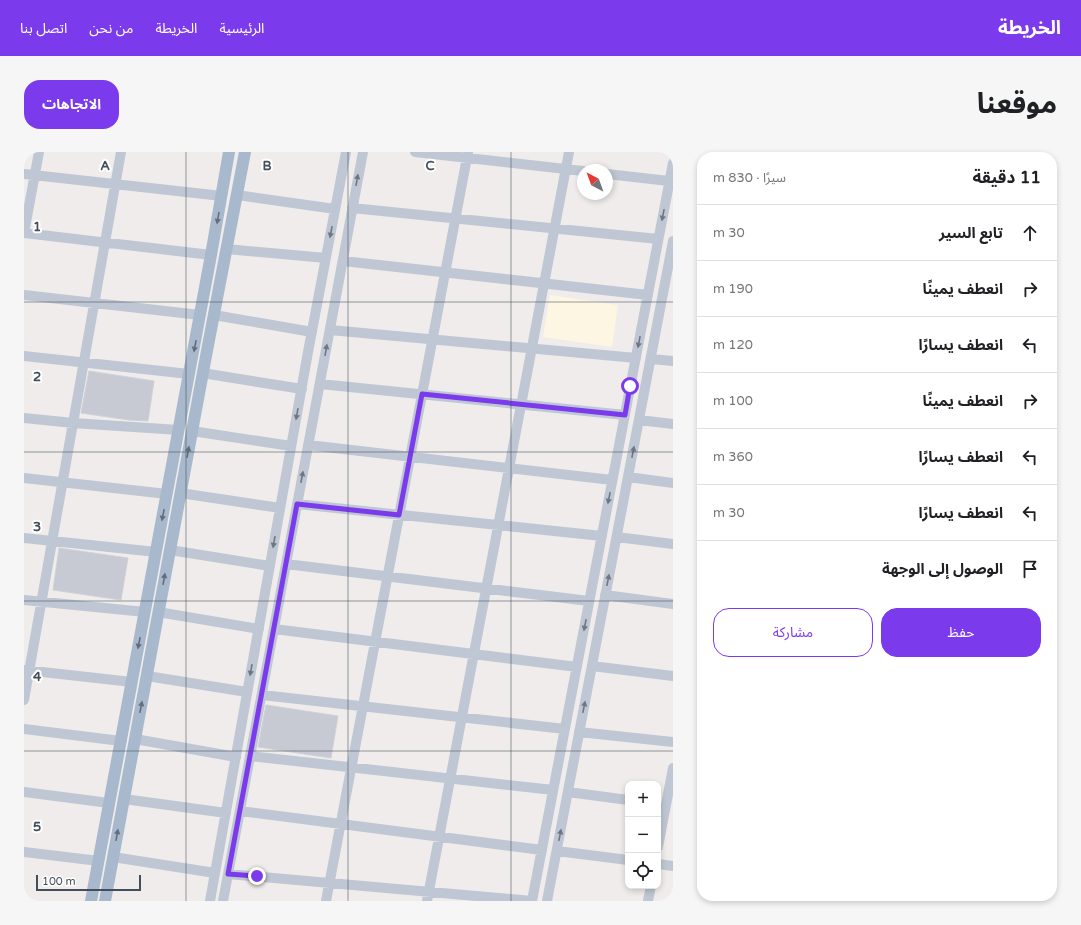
<!DOCTYPE html>
<html lang="ar">
<meta charset="utf-8">
<style>
body{margin:0;font-family:"Varela Round","Noto Sans Arabic",sans-serif;background:#f6f6f6;color:#202124;direction:rtl}
.controls{position:absolute;right:12px;bottom:12px;display:grid;overflow:hidden;border-radius:8px;box-shadow:0 2px 6px #0003}
.controls button{width:36px;height:36px;display:grid;place-items:center;padding:0;border:0;border-bottom:1px solid #e0e0e0;background:#fff;color:#202124;font:20px sans-serif}
.compass{position:absolute;left:553px;top:12px;width:36px;height:36px;border-radius:50%;background:#fff;box-shadow:0 2px 6px #0003;rotate:319deg}
.scale{position:absolute;left:12px;bottom:10px;width:105px;box-sizing:border-box;padding-left:4px;border:2px solid #434e5a;border-top:0;font-size:11px;line-height:14px;white-space:nowrap;color:#434e5a;-webkit-text-stroke:3px #fff;paint-order:stroke}
.stop{position:absolute;width:12px;height:12px;margin:-9px;border:3px solid #7c3aed;border-radius:50%;background:#fff}
.stop.end{background:#7c3aed;border-color:#fff;box-shadow:0 1px 4px #0008}
.list{margin:0;padding:0;list-style:none}
h2{display:flex;justify-content:space-between;align-items:center;height:52px;margin:0;padding:0 16px;font-size:17px}
h2 small{font-size:13px;font-weight:400;color:#757577}
.list li{display:grid;grid-template-columns:26px 1fr auto;gap:12px;align-items:center;box-sizing:border-box;height:56px;padding:0 16px;border-top:1px solid #e0e0e0}
.list b{display:block;font-size:15px;white-space:nowrap}
.list em{font-size:13px;font-style:normal;color:#757577}
.actions{display:flex;gap:8px;padding:12px 16px}
.actions a{flex:1;padding:9px 0;border:1px solid #7c3aed;border-radius:16px;text-align:center;font-size:14px;color:#7c3aed}
.actions .main{background:#7c3aed;color:#fff}
.icon{flex:none;width:22px;height:22px;fill:none;stroke:currentColor;stroke-width:2;stroke-linecap:round;stroke-linejoin:round}
.map{position:relative;flex:none;width:649px;height:749px;overflow:hidden;direction:ltr;border-radius:16px}
header{display:flex;align-items:center;gap:24px;box-sizing:border-box;height:56px;padding:0 20px;background:#7c3aed;color:#fff}
header strong{font-size:19px}
nav{display:flex;gap:22px;margin-inline-start:auto;font-size:14px}
.intro{display:flex;align-items:center;justify-content:space-between;box-sizing:border-box;height:96px;padding:0 24px}
h1{margin:0;font-size:28px}
.button{padding:10px 18px;border-radius:16px;background:#7c3aed;color:#fff;font-size:14px;font-weight:700}
main{display:flex;gap:24px;padding:0 24px}
aside{flex:1;background:#fff;border-radius:16px;box-shadow:0 2px 6px #0003}
.map>svg:first-child{display:block}
</style>
<header>
<strong>الخريطة</strong>
<nav><a>الرئيسية</a><a>الخريطة</a><a>من نحن</a><a>اتصل بنا</a></nav>
</header>
<div class="intro"><h1>موقعنا</h1><a class="button">الاتجاهات</a></div>
<main>
<aside>
<h2>11 دقيقة<small>سيرًا · 830 m</small></h2>
<ul class="list">
<li><svg class="icon" aria-label="ahead" viewBox="0 0 24 24"><path d="M12 20V5M6 11l6-6 6 6"/></svg><div><b>تابع السير</b></div><em>30 m</em></li>
<li><svg class="icon" aria-label="right" viewBox="0 0 24 24"><path d="M7 20v-9h11M14 6l5 5-5 5"/></svg><div><b>انعطف يمينًا</b></div><em>190 m</em></li>
<li><svg class="icon" aria-label="left" viewBox="0 0 24 24"><path d="M17 20v-9H6M10 6l-5 5 5 5"/></svg><div><b>انعطف يسارًا</b></div><em>120 m</em></li>
<li><svg class="icon" aria-label="right" viewBox="0 0 24 24"><path d="M7 20v-9h11M14 6l5 5-5 5"/></svg><div><b>انعطف يمينًا</b></div><em>100 m</em></li>
<li><svg class="icon" aria-label="left" viewBox="0 0 24 24"><path d="M17 20v-9H6M10 6l-5 5 5 5"/></svg><div><b>انعطف يسارًا</b></div><em>360 m</em></li>
<li><svg class="icon" aria-label="left" viewBox="0 0 24 24"><path d="M17 20v-9H6M10 6l-5 5 5 5"/></svg><div><b>انعطف يسارًا</b></div><em>30 m</em></li>
<li><svg class="icon" aria-label="arrive" viewBox="0 0 24 24"><path d="M6 21V4h12l-3 4 3 4H6"/></svg><div><b>الوصول إلى الوجهة</b></div></li>
</ul>
<div class="actions"><a class="main">حفظ</a><a>مشاركة</a></div>
</aside>
<div class="map">
<svg width="649" height="749" viewBox="0 0 649 749">
<rect width="100%" height="100%" fill="#efeceb"/>
<path fill="#fdf6e2" d="M526,143L594,153L588,195L519,185Z"/>
<path fill="#c7cad2" stroke="#cfd1d8" d="M65,219L130,229L124,269L105,268L57,261Z
M35,396L104,406L97,448L29,438Z
M242,553L314,564L307,606L234,595Z"/>
<g fill="none" stroke-linecap="round" stroke-linejoin="round">
<path stroke="#bec7d3" stroke-width="10" d="M391,0L559,19
M0,22L198,44
M583,22L645,29
M213,43L311,57
M328,56L634,87
M0,81L187,103
M0,81L15,0
M202,97L302,106
M319,109L624,143
M0,143L176,163
M190,163L288,180
M306,178L612,206
M0,204L165,222
M627,207L649,209
M178,221L278,237
M296,232L601,263
M0,266L49,271L155,278
M615,268L649,272
M168,279L267,294
M284,293L588,328
M604,325L649,331
M0,326L143,342
M156,341L256,356
M273,352L578,384
M593,385L649,392
M0,386L132,400
M146,398L246,414
M262,412L565,449
M581,443L649,452
M0,448L121,460
M134,460L235,477
M250,477L553,515
M568,514L649,524
M0,518L108,530
M123,524L223,540
M238,543L541,577
M0,548L97,0
M0,577L97,589
M555,580L649,590
M111,587L212,605
M226,604L529,638
M0,640L85,651
M544,640L604,648
M100,647L202,661
M216,659L518,698
M634,695L649,616
M533,699L604,708
M0,700L75,709
M89,705L191,721
M634,712L649,714
M204,722L508,749
M186,749L284,200L322,0
M199,749L339,0
M302,749L444,0
M403,749L545,0
M508,749L649,11
M523,749L649,89
M624,749L627,734"/>
<path stroke="#a9b9cd" stroke-width="12" d="M67,749L187,103L205,0
M81,749L182,204L221,0"/>
</g>
<defs><path id="oneway-solid" d="M-6-.8H1V-3.2L6.5 0L1 3.2V.8H-6Z"/></defs>
<g fill="#6e7884">
<use href="#oneway-solid" transform="translate(333 28) rotate(-80)"/>
<use href="#oneway-solid" transform="translate(639 63) rotate(101)"/>
<use href="#oneway-solid" transform="translate(307 80) rotate(101)"/>
<use href="#oneway-solid" transform="translate(615 190) rotate(101)"/>
<use href="#oneway-solid" transform="translate(302 198) rotate(-80)"/>
<use href="#oneway-solid" transform="translate(273 262) rotate(100)"/>
<use href="#oneway-solid" transform="translate(609 300) rotate(-79)"/>
<use href="#oneway-solid" transform="translate(278 325) rotate(-79)"/>
<use href="#oneway-solid" transform="translate(585 346) rotate(101)"/>
<use href="#oneway-solid" transform="translate(250 390) rotate(100)"/>
<use href="#oneway-solid" transform="translate(584 428) rotate(-79)"/>
<use href="#oneway-solid" transform="translate(561 473) rotate(101)"/>
<use href="#oneway-solid" transform="translate(227 518) rotate(100)"/>
<use href="#oneway-solid" transform="translate(560 555) rotate(-79)"/>
<use href="#oneway-solid" transform="translate(536 683) rotate(-79)"/>
</g>
<g fill="#626e7c">
<use href="#oneway-solid" transform="translate(194 66) rotate(100)"/>
<use href="#oneway-solid" transform="translate(171 194) rotate(101)"/>
<use href="#oneway-solid" transform="translate(164 300) rotate(-80)"/>
<use href="#oneway-solid" transform="translate(139 363) rotate(101)"/>
<use href="#oneway-solid" transform="translate(140 427) rotate(-80)"/>
<use href="#oneway-solid" transform="translate(115 491) rotate(101)"/>
<use href="#oneway-solid" transform="translate(117 555) rotate(-79)"/>
<use href="#oneway-solid" transform="translate(93 683) rotate(-80)"/>
</g>
<g fill="none" stroke-linecap="round" stroke-linejoin="round">
<path stroke="#7c3aed" stroke-width="5" d="M233,724L204,722L273,352L375,363L398,242L601,263L606,234"/>
</g>
<path fill="none" stroke="#434e5a" stroke-width="1" stroke-opacity="0.55" d="M162,0V749M324,0V749M487,0V749M0,150H649M0,300H649M0,449H649M0,599H649"/>
<g font-size="13" text-anchor="middle" font-weight="bold" fill="#434e5a" stroke="#fff" stroke-width="4" stroke-linejoin="round" paint-order="stroke">
<text x="81" y="18">A</text>
<text x="243" y="18">B</text>
<text x="406" y="18">C</text>
<text x="13" y="79">1</text>
<text x="13" y="229">2</text>
<text x="13" y="379">3</text>
<text x="13" y="529">4</text>
<text x="13" y="679">5</text>
</g>
</svg>
<div class="controls">
<button>+</button>
<button>−</button>
<button><svg class="icon" aria-label="locate" viewBox="0 0 24 24"><circle cx="12" cy="12" r="6"/><path d="M12 2v4M12 18v4M2 12h4M18 12h4"/></svg></button>
</div>
<svg class="compass" viewBox="-18 -18 36 36"><path d="M0-13l5 13h-10z" fill="#e53935"/><path d="M0 13l5-13h-10z" fill="#757577"/></svg>
<div class="scale">100 m</div>
<div class="stop" style="left:606px;top:234px"></div>
<div class="stop end" style="left:233px;top:724px"></div>
</div>
</main>
